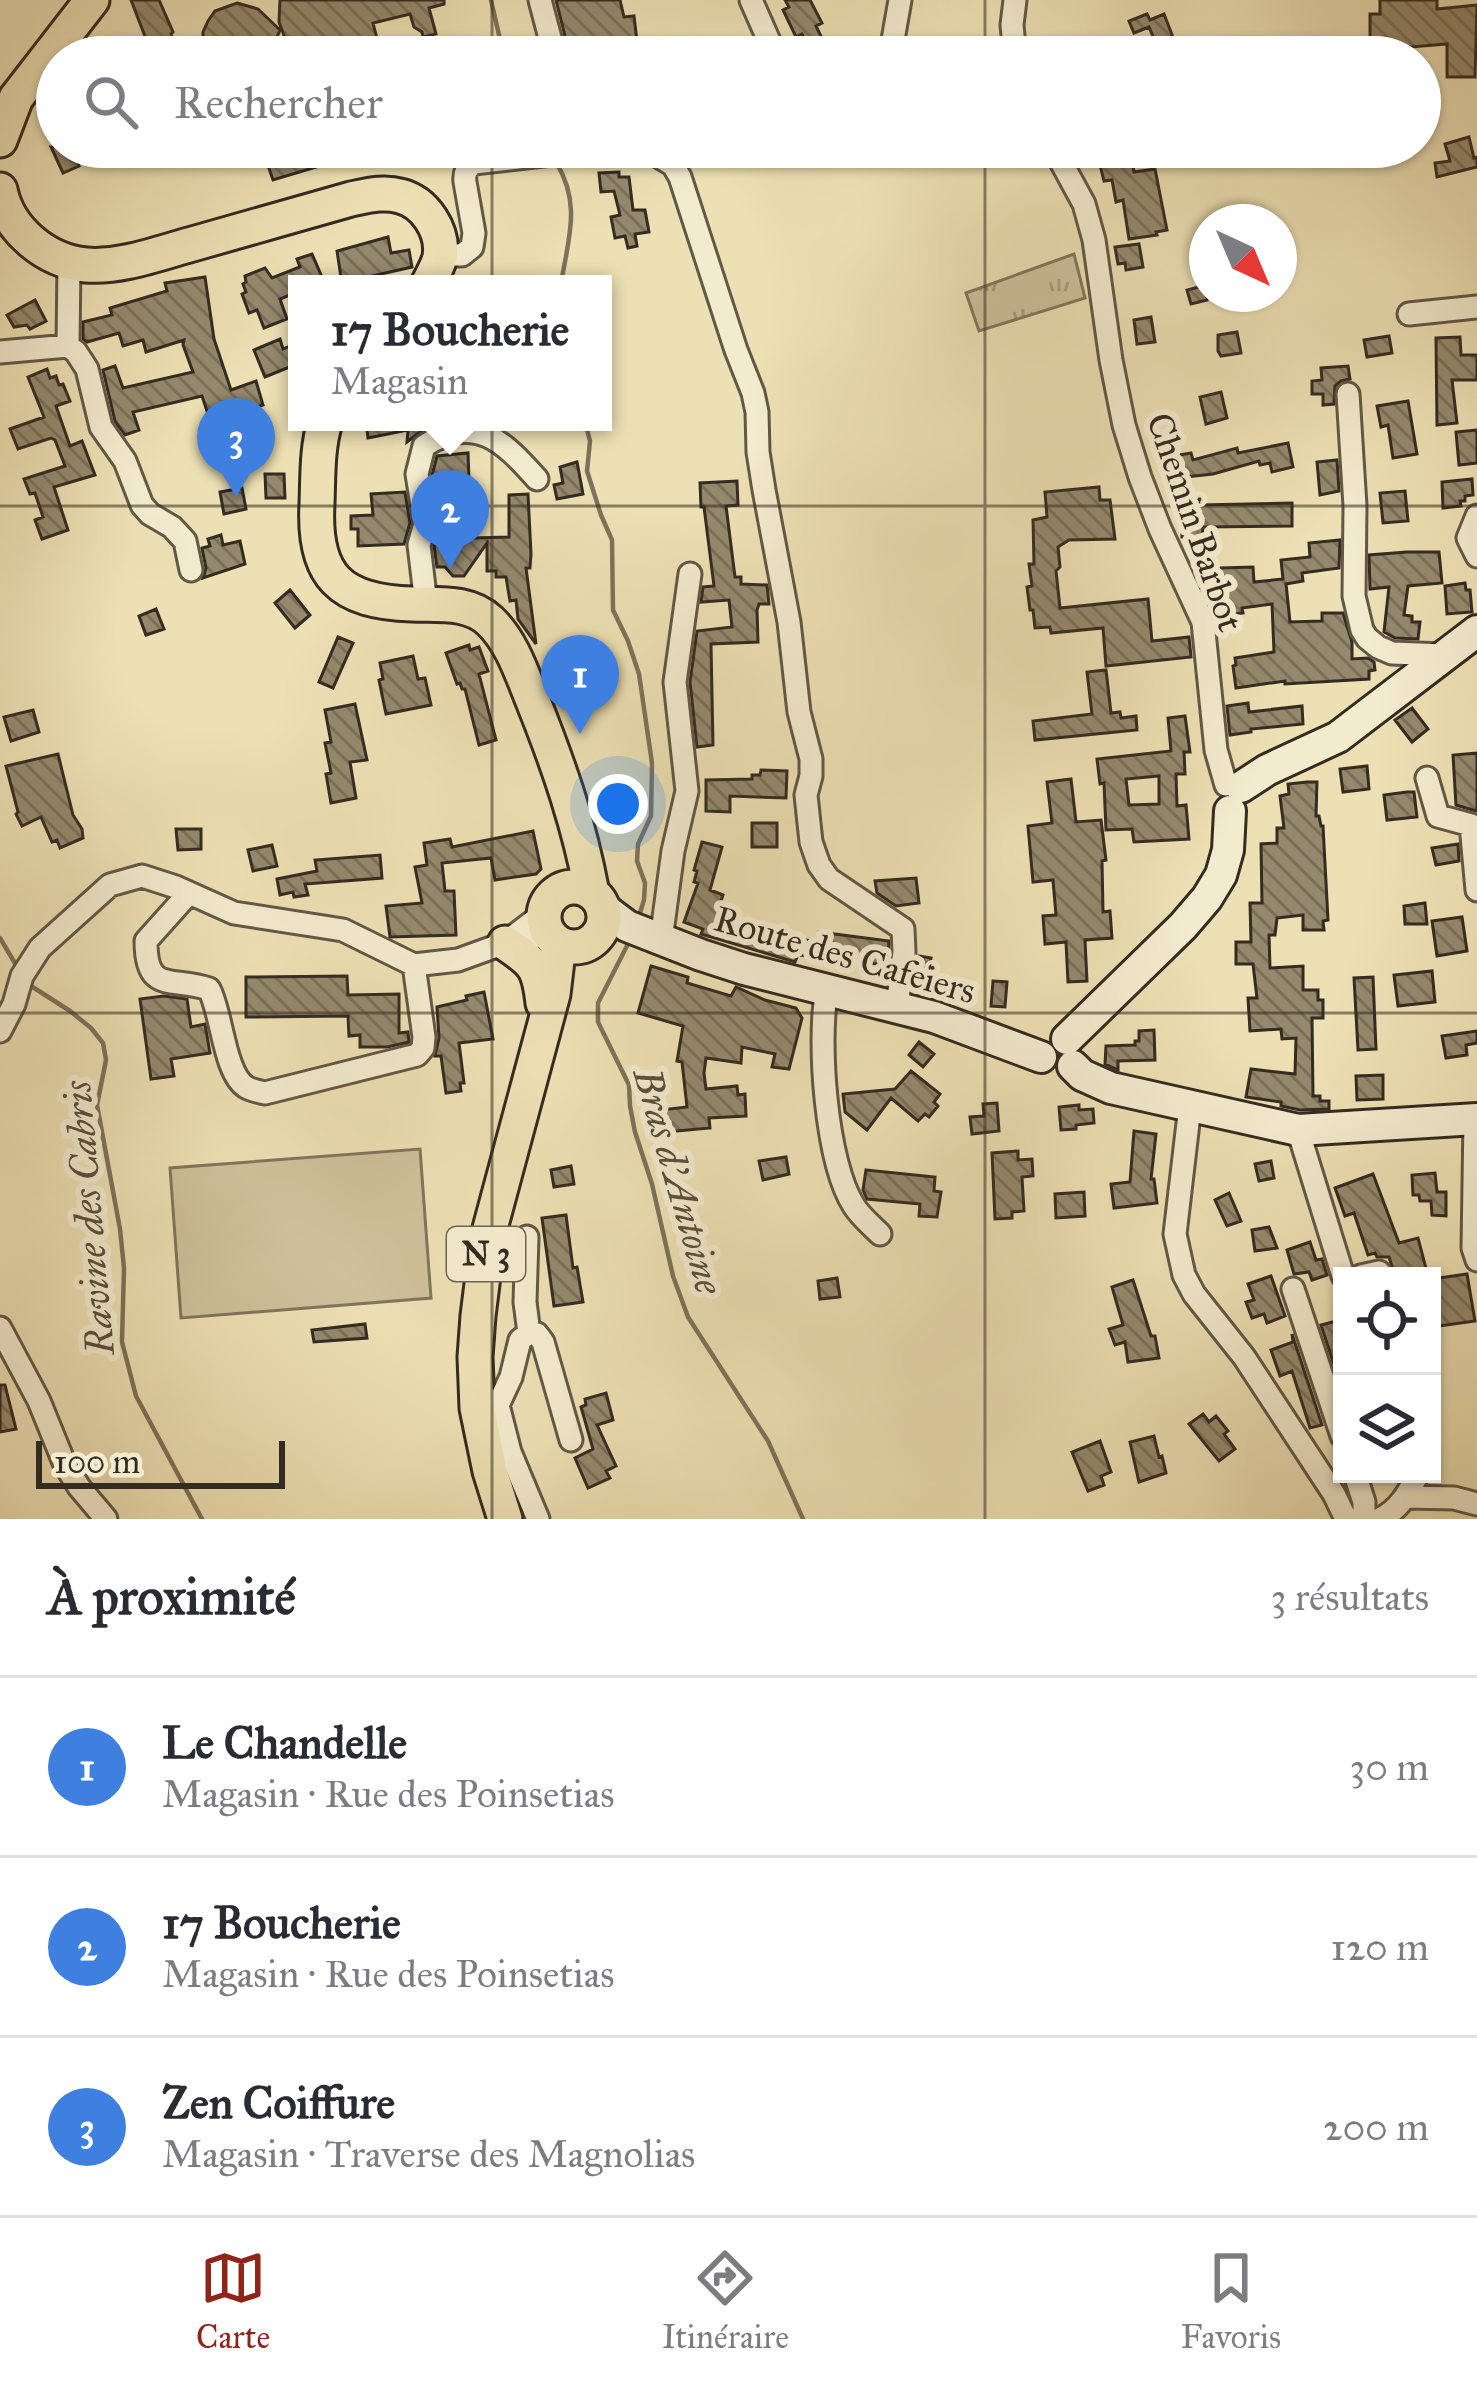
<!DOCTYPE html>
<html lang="fr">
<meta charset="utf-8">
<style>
body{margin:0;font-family:"IM FELL Great Primer",serif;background:#f2f2f3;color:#2b2b33}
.controls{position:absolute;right:36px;bottom:36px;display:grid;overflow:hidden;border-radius:0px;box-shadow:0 3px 9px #0004}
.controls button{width:108px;height:108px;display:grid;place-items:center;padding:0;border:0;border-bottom:3px solid #e1e1e2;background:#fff;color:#2b2b33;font:60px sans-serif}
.compass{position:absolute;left:1189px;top:204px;width:108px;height:108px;border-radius:50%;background:#fff;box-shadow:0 3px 9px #0004;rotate:136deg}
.scale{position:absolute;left:36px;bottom:30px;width:249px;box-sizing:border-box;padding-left:12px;border:6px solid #342b21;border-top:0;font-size:33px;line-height:42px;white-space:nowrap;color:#342b21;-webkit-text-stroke:9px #f3ebce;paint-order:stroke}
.you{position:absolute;left:618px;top:804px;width:42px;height:42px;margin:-30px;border:9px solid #fff;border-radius:50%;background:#1a73e8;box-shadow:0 0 0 18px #1a73e833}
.badge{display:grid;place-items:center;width:78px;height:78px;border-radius:50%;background:#8f2418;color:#fff;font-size:39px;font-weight:700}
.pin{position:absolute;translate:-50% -99px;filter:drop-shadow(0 3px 6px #0008)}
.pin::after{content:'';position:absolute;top:63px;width:42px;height:36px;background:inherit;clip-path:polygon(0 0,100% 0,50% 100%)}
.popup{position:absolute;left:288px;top:275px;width:324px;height:156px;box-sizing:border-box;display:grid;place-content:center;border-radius:0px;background:#fff;filter:drop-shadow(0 3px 9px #0005);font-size:39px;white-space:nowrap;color:#7c7c81}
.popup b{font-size:45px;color:#2b2b33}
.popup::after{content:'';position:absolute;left:50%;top:100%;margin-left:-24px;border:24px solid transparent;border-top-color:#fff}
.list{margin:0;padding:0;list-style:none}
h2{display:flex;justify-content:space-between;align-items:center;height:156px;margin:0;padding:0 48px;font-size:51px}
h2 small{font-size:39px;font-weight:400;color:#7c7c81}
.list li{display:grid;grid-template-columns:78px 1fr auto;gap:36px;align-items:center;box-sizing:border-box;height:180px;padding:0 48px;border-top:3px solid #e1e1e2}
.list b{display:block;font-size:45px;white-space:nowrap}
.list p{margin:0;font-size:39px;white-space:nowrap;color:#7c7c81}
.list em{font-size:39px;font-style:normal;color:#7c7c81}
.icon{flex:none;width:66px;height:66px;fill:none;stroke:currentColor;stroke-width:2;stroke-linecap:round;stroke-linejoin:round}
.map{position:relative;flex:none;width:1477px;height:1519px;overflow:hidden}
.search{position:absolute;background:#fff;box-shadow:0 3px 9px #0004;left:36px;right:36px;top:36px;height:132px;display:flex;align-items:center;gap:30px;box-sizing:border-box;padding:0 42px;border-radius:66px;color:#7c7c81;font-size:45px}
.sheet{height:696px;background:#fff}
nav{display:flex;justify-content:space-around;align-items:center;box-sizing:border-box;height:168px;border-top:3px solid #e1e1e2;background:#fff;font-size:33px;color:#7c7c81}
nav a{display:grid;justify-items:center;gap:6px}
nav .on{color:#8f2418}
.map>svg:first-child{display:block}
</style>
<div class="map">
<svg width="1477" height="1519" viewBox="0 0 1477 1519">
<defs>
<pattern id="park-tufts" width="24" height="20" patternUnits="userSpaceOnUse" patternTransform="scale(3)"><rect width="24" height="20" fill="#cec19b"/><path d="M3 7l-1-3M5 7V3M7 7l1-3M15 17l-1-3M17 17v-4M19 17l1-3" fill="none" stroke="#a89d7e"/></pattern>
<pattern id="building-back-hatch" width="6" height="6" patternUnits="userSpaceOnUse" patternTransform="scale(3)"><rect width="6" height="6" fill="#94896d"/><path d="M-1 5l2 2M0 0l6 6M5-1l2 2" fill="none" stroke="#7a7059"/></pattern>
</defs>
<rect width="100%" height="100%" fill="#ede0b4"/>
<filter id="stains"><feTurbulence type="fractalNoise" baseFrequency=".00167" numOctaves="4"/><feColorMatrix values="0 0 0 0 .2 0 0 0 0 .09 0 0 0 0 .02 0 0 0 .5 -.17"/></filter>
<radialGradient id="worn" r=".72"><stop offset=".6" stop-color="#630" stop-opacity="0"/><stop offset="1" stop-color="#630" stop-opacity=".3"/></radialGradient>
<path fill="#cec19b" stroke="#81765e" stroke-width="3" d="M420,1149L431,1298L181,1318L170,1168Z"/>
<path fill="url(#park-tufts)" stroke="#81765e" stroke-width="3" d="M1074,254L1085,298L979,331L966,293Z"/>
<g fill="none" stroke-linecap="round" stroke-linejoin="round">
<path stroke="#7d725b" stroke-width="4.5" d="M491,0L504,57
M556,162C582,205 568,239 561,284
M585,422L590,441L587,471L601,515L612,540L613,610L628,641L639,674L652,763L651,816L638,844L637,861L645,883L644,900L639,916
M0,938L19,970
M631,938L598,1003V1022L629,1085L630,1106L635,1132L652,1184L673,1276L688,1317L768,1441L803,1519
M28,984L70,1011L91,1028L103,1043L106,1060L97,1105L120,1229L124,1268L122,1342L136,1396L202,1519"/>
</g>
<path fill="url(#building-back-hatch)" stroke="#342b21" stroke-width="3" fill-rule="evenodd" d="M131,0H159L173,32L171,34L178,57H153Z
M280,0H444V4L429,8L436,34L423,37L422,32L414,27L410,14L373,23L381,54L367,57H292L279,22Z
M556,0H620L624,17L634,16L637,41L608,44V39L567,44Z
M785,0H810L822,23L816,26L831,57H814L802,34L796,37L783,10L789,7Z
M1380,0H1437V9L1477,5L1475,77H1447V44L1410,47L1412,57H1370V14H1380Z
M237,3L258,9L280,30L268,57H207L203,44V32L208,21L215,11Z
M1147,14L1150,20L1164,14L1176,45L1159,51L1149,27L1134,33L1129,21Z
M1057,40L1063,57H1038L1035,46Z
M1469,137L1474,158L1477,157V167L1437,177L1435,163L1450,161L1445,144Z
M51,147H71L79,166L63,173Z
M287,147H317L323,165L273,180L265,157Z
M1132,160L1134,172L1155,169L1167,230L1156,232L1157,235L1129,239L1123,200L1116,202L1112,180L1104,181L1100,165Z
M619,172V177H629L633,210H645L649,232L635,234L637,246L628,248L625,236L615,238L611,217L620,215L614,191L601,192L599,173Z
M388,237L391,253L409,250L412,267L363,278L365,284H342L337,251Z
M1139,244L1143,267L1126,270L1125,263L1118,264L1115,247Z
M312,254L325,284H297V292L280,299L287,319L264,328L257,310L249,313L242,294L246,292L243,284L246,282L245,276L265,268L272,278L300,267L297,259Z
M205,277L214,339L231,390L256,381L263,405L211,423L202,396L133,412L139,430L125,435L115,421L103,370L115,366L123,388L193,372L183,345L184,340L146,352L143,340L123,346L119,333L87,342L83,339V322L112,315L110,308L167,291L165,283Z
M1207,285V300L1191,304L1187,290Z
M35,300L46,321L30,329L27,325L14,327L7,315Z
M1151,317L1155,342L1137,344L1134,320Z
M1237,332L1241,353L1221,356L1218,351V335Z
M1389,336L1392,353L1367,357L1364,340Z
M1460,337L1461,355H1477V380H1452L1457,423L1437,425L1436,338Z
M280,339L283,349L292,345L297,364L265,377L254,350Z
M1348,366L1350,379L1341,381L1335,386L1334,404L1323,405V394H1312V381L1322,380L1321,368Z
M47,369L50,378L56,376L59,385L63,384L70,401L56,406L70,446L82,441L95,475L54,487L68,530L42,539L35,520L43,517L35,493L30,494L24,479L65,466L55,440L51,438L18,449L10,429L44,417L28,377Z
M1221,392L1227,418L1206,424L1200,397Z
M1408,401L1417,454L1393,458L1388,425L1381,427L1377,406Z
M366,422L423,423L424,429L407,442L408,430L368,438Z
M1477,430V463L1459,465L1456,432Z
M239,438L243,460L220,465L215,444Z
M1288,443L1293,467L1272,472L1270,463L1260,465L1259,461L1213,474L1166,479L1162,458L1191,453L1193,460L1237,448L1238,453Z
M468,453L469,480L453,482L454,496H436L432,475L437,456Z
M1337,460L1339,491L1320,495L1317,462Z
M577,462L583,494L557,499L554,485L563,483L560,467Z
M265,474H284L285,498H266Z
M1472,479L1473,495L1465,496V501H1460L1461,506L1443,508L1442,482Z
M737,481L738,505L726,506L735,577H741V584L767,585L769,604H759L757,610L758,642L711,644L713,745L697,747L690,682L697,631L732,627L729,600L701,602L703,587L714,586L704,507H701L700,483Z
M1099,487L1100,500H1110L1115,539L1069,540L1058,547L1060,567L1056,571L1060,608L1148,599L1152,641L1189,637L1191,657L1106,666L1103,628L1051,633L1050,627L1035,628L1033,610H1030L1027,587L1032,586L1029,564H1034L1033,520L1047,517L1045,492Z
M242,488L246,509L224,514L220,492Z
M1405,491L1408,521L1383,523L1380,493Z
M405,492L410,523L404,544L358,546V529H351V516L373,515L371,494Z
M528,494L531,554L530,568H526L536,644L518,619L516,600L510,601L506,577H496V571H487V543L464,576H453L445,567H437L434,546L436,539L509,537V495Z
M1182,501H1199L1198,505L1292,503V526L1203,527L1202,537H1182Z
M221,535L223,545L240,541L245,564L203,578L206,568L202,548L210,546L208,539Z
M1340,540L1339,568L1302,573L1303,581L1286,584L1290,622L1322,621V613H1343L1352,642V659L1368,658L1374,662L1375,670L1369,671V679L1285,684V681L1236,688L1233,666L1236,665L1235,658L1274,652L1272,604L1242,608L1243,613L1224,615L1220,568L1253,567L1254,582L1283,579L1281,560L1310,557L1309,543Z
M1407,552H1439L1442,583L1408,586L1404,615L1412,616V622H1420L1418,639L1395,638L1384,632L1389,587L1370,589L1369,555Z
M1465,583L1466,590H1470L1472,612L1447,614L1445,586Z
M290,590L310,615L295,628L275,603Z
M156,609L164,629L146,635L139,616Z
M338,637L353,643L333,688L319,682Z
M469,645L470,650L479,647L488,671L479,674L496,740L479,745L465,689H462L460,683L457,684L446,653Z
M413,656L418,679L425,678L431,705L386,714L379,680L383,679L380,663Z
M1106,670L1111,713L1120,712L1121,718L1136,716L1137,730L1035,740L1033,721L1092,714L1087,672Z
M1248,703L1249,712L1302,706L1303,724L1251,729V732L1230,735L1227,706Z
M355,704L367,760L350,762L356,798L331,803L326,774L331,773L325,743L331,742L325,710Z
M1412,708L1428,729L1412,742L1395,720Z
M33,710L39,732L11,741L4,717Z
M1185,716L1190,752H1184L1185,774H1176L1177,806L1186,805L1189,839L1134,842L1132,829L1106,830L1104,783L1100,784L1097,759L1171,751L1168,718ZM1159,776V804L1129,805L1126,779Z
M1477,753V811H1476L1456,805L1453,755Z
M58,754L73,815L82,829L83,838L60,848L57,840L52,842L41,817L22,826L16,814L18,812L6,766Z
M1367,766L1369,789L1343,792L1340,769Z
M761,770L787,771L786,798L730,796V812L706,811V780L752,779V775H760Z
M1071,779L1076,822L1101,820L1106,860L1102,861L1103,912L1110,911L1112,938L1085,940L1087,981L1068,982L1066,942L1045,944L1043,916L1056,915L1053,880L1033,882L1028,826L1052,823L1047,782Z
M1307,782H1317L1316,816H1319L1321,826H1323L1328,920L1323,921L1324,930H1303V915L1277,918L1275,935H1269L1270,968L1303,966V990H1318V1000H1323V1018H1312L1313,1096H1320V1101H1329V1109L1300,1110L1281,1106V1102L1246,1097L1251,1069L1295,1074L1296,1038L1282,1039L1281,1029L1250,1031L1248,998H1257L1253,964H1236V942H1251L1250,903H1262L1261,844L1277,843V828H1284L1280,796L1289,794L1288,784Z
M1407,792H1414L1417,817L1387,820L1384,795Z
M752,823H777V847H752Z
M176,829H201V849L178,850Z
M533,831L541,869L536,874L495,880L491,858L442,863L445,891H454L456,935L390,937L386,906L422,903L415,867L427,865L424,843L450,839L452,847Z
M702,842L722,847L710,890L723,895L720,904L732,909L729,917L817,943L819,932L889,941L887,965L798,955L795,962L701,934L703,929L684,922L698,883L694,882L697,871L694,870Z
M1458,844L1459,861L1436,865L1432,848Z
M272,845L277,866L253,871L248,850Z
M380,855L382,878L305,884L308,895L294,897L293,892L280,895L277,879L317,871L315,860Z
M916,878L919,903L896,906L877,893L875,881Z
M1425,903L1427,924H1405L1404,906Z
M1462,917L1467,951L1437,956L1432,921Z
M919,956L931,958L927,982L916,980Z
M651,966L688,977L687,983L731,996L736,987L765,1000L796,1008L802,1018L789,1069L772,1067L775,1054L742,1047L741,1063L706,1058L704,1073L706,1089L737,1086L738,1095L745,1094L746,1116L709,1118L710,1128L654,1133L652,1111L687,1107L682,1062L677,1061L683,1026L638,1013Z
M1432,971L1435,1002L1398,1006L1394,975Z
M347,976L348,995L399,994V1033L408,1032L409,1042L387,1047H360V1035L349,1036L348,1016L246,1017V977Z
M1373,977L1376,1049L1358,1050L1354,978Z
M993,981L1007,982L1005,1007L991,1006Z
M484,992L493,1039L459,1043L464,1083H460L461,1091L446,1093L441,1056H435L439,1038L437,1007L467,1000L466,996Z
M164,996L187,999L191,1027L205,1024L210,1053L171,1059L174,1076L151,1079L140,999Z
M1154,1030L1155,1060L1118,1061V1070L1105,1064L1106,1046L1135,1045V1041H1139V1031Z
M1477,1031V1043L1466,1045L1467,1055L1446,1058L1442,1036Z
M919,1042L934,1054L923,1067L909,1055Z
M911,1071L940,1094L934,1102L938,1106L929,1117L925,1114L918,1121L891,1098L867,1130L845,1112L843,1094L895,1089Z
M1383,1075V1099L1357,1100L1356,1076Z
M997,1103L999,1131L972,1134L970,1117L984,1116L983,1104Z
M1079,1105V1110L1093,1109L1094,1123L1076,1125V1129L1061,1130L1059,1107Z
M1134,1131L1156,1134L1151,1179H1154L1157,1203L1114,1208L1111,1184L1130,1182Z
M1018,1151V1160L1032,1159L1033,1176L1022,1177L1024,1211L1012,1212V1218L995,1219L992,1153Z
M786,1157L789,1174L763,1180L759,1161Z
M1271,1161L1274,1178L1259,1181L1255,1164Z
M571,1166L574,1184L554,1187L551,1170Z
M866,1170L935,1177L934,1191L941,1192L937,1217L919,1216L920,1204L867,1199L863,1190Z
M1435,1173L1437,1192H1446V1216L1432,1215L1431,1201H1420L1419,1195H1413L1412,1175Z
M1373,1174L1399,1243L1418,1238L1428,1276H1395L1389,1257H1377L1375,1253L1368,1255L1354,1213L1345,1216L1335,1188Z
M1084,1192L1085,1216L1056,1218L1055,1194Z
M1229,1193L1241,1221L1227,1226L1215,1200Z
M566,1215L573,1268L577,1267L583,1302L554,1306L542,1218Z
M1269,1227L1277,1248L1255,1251L1252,1230Z
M1310,1242L1316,1260L1322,1259L1327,1275L1312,1280L1309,1272L1294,1274L1287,1250Z
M1467,1274L1475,1321L1432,1327V1279Z
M1271,1276L1285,1316L1267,1323L1264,1314L1252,1318L1246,1302L1254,1300L1248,1284Z
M837,1278L840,1297L820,1299L818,1281Z
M1133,1280L1151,1336H1155L1159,1358L1128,1362L1125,1342L1115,1345L1109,1329L1123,1325L1112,1287Z
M1336,1321L1342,1340V1389L1321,1325Z
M365,1324L367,1338L314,1342L312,1330Z
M1292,1334L1322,1425L1310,1428L1292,1371L1280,1376L1271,1350L1293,1342Z
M0,1385H5L16,1429L0,1432Z
M606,1393L613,1420L597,1425L616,1466L606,1471L610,1478L588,1488L575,1458L593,1449L581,1407L586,1405L585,1399Z
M1203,1414L1209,1422L1216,1416L1228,1431L1224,1434L1235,1449L1219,1461L1189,1424Z
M1154,1436L1159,1457L1162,1456L1166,1473L1139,1482L1130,1442Z
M1100,1441L1111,1472L1101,1476L1104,1485L1088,1491L1072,1452Z"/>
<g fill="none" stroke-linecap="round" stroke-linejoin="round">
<defs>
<path id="street" d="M540,0L555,57
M751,0L776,57
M890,57L900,0
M1015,57L1012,25L1015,0
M603,147L651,152L673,165L680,177L736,350L753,393L757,412L758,452L764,490L789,622L799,712L811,759V776L806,795L811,842L819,865L829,879L903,929L904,952L897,1007
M1053,147L1084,204L1094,240L1111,360L1124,425L1140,477L1160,529L1203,622L1216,750L1226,785
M440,255H462L472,247L474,233L465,182C464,173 466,169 474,163L552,154L562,147
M1409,314L1477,307
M68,346L69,263
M0,352L68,346L76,352L87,369L101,427L125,461L142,505L150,514L172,527L185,541L191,570
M1348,394L1355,506L1354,596L1362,630L1367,638L1378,647L1392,653L1444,655
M1477,516L1468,538L1477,556
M426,604L419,545L425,524L417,474L424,446C476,413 503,441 537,479
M1427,778L1438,816L1471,825L1477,890
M189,893L146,941C146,995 172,976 209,989C222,1013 224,1073 246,1087C251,1090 260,1092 265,1093L417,1055L423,1048L424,1037L414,965
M510,939L544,913
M661,940L673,851L687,791L675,682L690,574
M827,990C817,1040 826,1163 854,1206C861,1217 871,1225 880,1234
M0,1031L14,1004L22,976L40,948L110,885L142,876L176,887L234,913L343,930L414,965L458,960L505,943L548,934
M1190,1106L1175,1234L1184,1275L1194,1294L1244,1357L1334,1494L1346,1519
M1475,1119L1473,1248L1477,1260
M1298,1130L1343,1276
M527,1237L525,1302L529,1333
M1361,1276L1379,1272L1380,1276
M1293,1289L1342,1436
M0,1328L39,1401L65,1465L79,1487L106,1519
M1355,1474L1364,1502V1519
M1405,1497L1454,1498L1477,1504
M538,1519L510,1452L498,1405L511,1377L520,1340L529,1333L537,1334L543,1342L571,1440
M1380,1519C1400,1509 1408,1493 1418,1474"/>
<path id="secondary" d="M1241,787L1267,770L1338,737L1477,631
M603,908L627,926L701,955L744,969L934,1017L1041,1057
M1067,1039L1183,926L1207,898L1221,875L1228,850L1230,811
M1073,1066L1082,1075L1111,1088L1298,1130L1477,1119"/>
<path id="primary" d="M0,140L16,98L92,0
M0,190C8,230 46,261 86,265C122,268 162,252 196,243C248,228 299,214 351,199C366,196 383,191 400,196C425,202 444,231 440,257C438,266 432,276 428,284
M325,422C317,448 318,476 317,504C313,576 340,602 412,604C439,605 469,601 490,621C512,642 522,674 533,701C559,766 579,824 592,893
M544 917a30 30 0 1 1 60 0a30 30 0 1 1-60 0Z
M505,943C535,963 539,968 543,1003
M505,1519L490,1471L477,1408L475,1357L478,1316L488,1236L553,994L559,944"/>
</defs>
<use href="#street" stroke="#625846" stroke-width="27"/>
<use href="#secondary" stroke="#342b21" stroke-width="36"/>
<use href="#primary" stroke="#342b21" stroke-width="39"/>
<use href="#street" stroke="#f3ebce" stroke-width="21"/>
<use href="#secondary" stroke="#f3ebce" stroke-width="30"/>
<use href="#primary" stroke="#ede0b4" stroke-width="33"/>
</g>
<path fill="none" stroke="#342b21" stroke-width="3" stroke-opacity="0.55" d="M492,0V57M985,0V57M492,147V1519M985,147V1519M0,506H1477M0,1013H1477"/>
<g text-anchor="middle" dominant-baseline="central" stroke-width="12" stroke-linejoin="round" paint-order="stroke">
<rect fill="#f3ebce" stroke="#6d6555" stroke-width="3" x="447" y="1227" width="78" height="54" rx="9"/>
<g font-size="33" font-weight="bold" fill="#342b21">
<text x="486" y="1254">N 3</text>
</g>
<g font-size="36" fill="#342b21" stroke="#f3ebce">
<text transform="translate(1195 522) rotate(71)">Chemin Barbot</text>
<text transform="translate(845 955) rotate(16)">Route des Cafeiers</text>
</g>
<g font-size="39" font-style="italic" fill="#594f3e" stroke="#f3ebce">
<text transform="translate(678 1181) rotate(74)">Bras d'Antoine</text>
<text transform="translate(89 1218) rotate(-95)">Ravine des Cabris</text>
</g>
</g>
<rect width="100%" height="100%" filter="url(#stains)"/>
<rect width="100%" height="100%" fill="url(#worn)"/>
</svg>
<div class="controls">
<button><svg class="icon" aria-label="locate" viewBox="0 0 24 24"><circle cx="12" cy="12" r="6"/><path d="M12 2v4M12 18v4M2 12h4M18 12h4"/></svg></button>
<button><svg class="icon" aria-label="layers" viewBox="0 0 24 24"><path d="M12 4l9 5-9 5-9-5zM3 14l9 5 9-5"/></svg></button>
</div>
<svg class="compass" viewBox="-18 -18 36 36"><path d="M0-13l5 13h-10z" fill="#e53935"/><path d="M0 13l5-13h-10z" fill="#7c7c81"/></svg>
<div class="scale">100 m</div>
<div class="you"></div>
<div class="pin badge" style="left:580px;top:734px;background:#3f7fe0">1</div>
<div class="pin badge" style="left:450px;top:569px;background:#3f7fe0">2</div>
<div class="popup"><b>17 Boucherie</b>Magasin</div>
<div class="pin badge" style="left:236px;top:497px;background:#3f7fe0">3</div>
<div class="search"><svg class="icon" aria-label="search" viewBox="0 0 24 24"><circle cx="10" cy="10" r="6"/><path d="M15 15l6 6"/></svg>Rechercher</div>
</div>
<section class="sheet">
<h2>À proximité<small>3 résultats</small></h2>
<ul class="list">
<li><span class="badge" style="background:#3f7fe0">1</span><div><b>Le Chandelle</b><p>Magasin · Rue des Poinsetias</p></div><em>30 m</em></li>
<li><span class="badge" style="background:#3f7fe0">2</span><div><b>17 Boucherie</b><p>Magasin · Rue des Poinsetias</p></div><em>120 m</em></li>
<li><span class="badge" style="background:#3f7fe0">3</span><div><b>Zen Coiffure</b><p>Magasin · Traverse des Magnolias</p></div><em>200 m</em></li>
</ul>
</section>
<nav>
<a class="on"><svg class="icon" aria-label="map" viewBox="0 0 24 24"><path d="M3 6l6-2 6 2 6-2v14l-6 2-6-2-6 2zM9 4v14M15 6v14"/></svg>Carte</a>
<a><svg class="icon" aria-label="directions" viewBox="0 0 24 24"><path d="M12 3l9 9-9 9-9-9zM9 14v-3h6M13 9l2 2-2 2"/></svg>Itinéraire</a>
<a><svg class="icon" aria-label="saved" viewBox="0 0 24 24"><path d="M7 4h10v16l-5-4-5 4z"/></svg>Favoris</a>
</nav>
